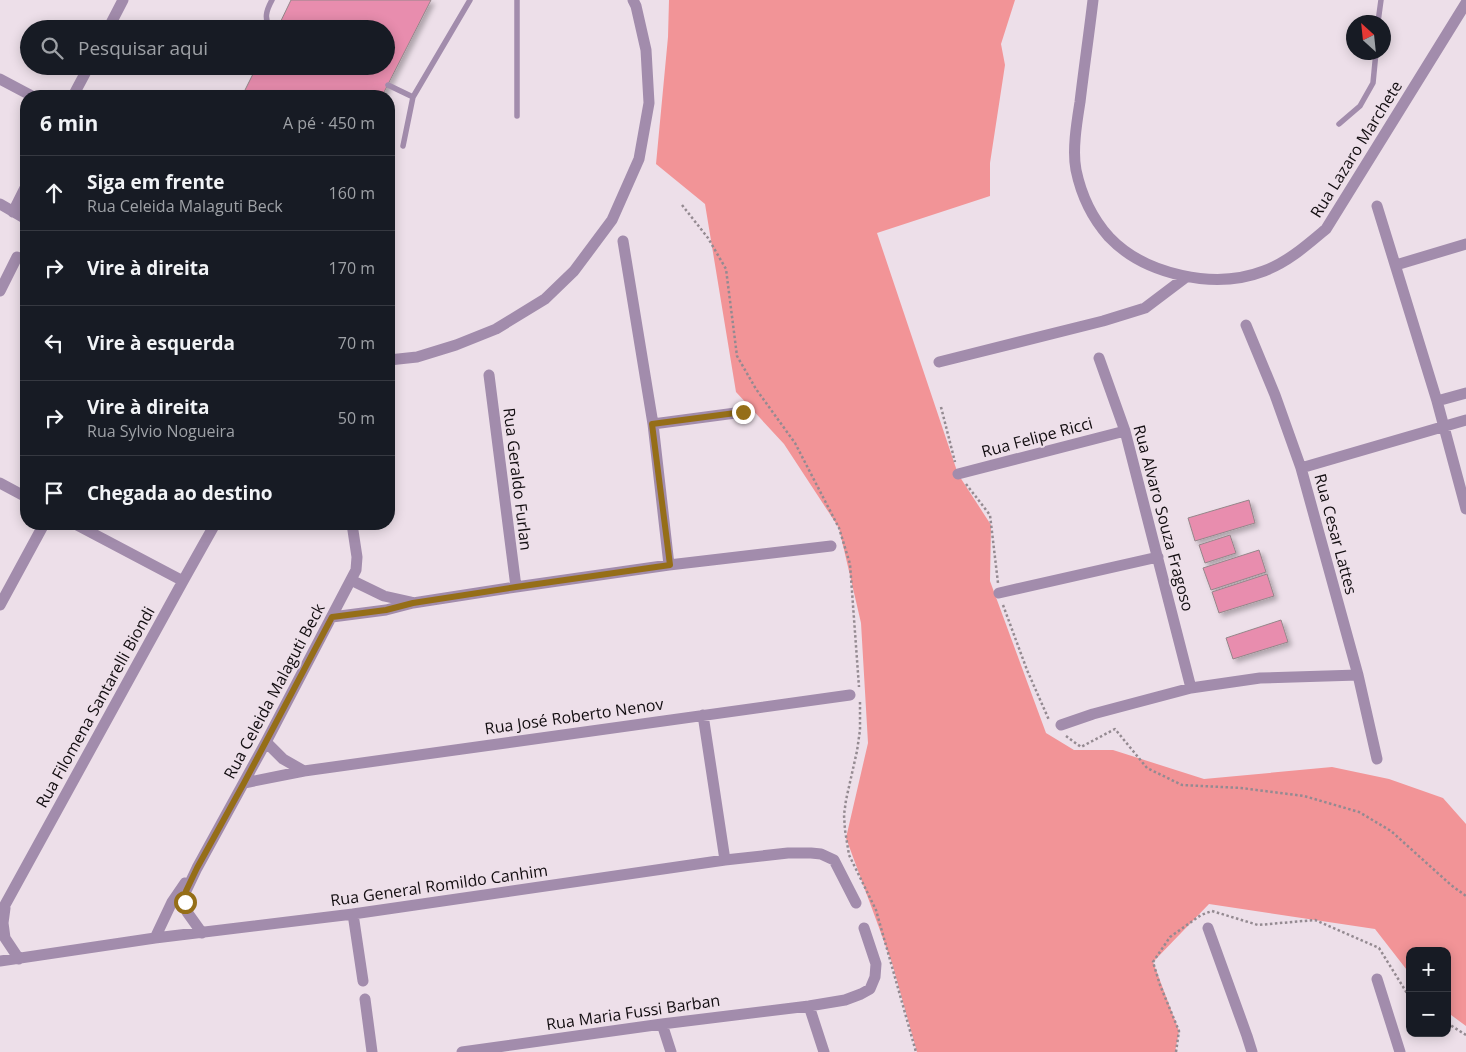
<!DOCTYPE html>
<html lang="pt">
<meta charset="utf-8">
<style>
body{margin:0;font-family:"Open Sans",sans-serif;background:#20242c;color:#f1f3f6}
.controls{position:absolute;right:15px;bottom:15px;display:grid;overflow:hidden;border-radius:10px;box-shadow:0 2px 12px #0003}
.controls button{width:45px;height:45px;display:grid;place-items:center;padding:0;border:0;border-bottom:1px solid #363941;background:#171b24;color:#f1f3f6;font:25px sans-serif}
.compass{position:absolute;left:1346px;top:15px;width:45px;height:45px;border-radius:50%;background:#171b24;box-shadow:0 2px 12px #0003;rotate:333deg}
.stop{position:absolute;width:15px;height:15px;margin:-11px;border:4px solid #956e18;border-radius:50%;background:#fff}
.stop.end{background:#956e18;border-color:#fff;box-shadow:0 1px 5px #0008}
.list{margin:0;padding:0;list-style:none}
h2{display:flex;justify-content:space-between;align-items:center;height:65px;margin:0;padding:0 20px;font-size:21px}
h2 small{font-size:16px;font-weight:400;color:#9ea1a6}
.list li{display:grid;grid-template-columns:32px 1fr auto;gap:15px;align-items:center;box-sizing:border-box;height:75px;padding:0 20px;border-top:1px solid #363941}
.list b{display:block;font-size:19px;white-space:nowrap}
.list p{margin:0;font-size:16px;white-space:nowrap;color:#9ea1a6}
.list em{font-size:16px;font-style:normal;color:#9ea1a6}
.icon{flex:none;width:28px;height:28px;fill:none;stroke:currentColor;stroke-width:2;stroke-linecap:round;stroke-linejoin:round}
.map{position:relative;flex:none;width:1466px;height:1052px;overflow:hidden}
.search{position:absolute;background:#171b24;box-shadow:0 2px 12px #0003;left:20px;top:20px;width:375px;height:55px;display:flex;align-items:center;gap:12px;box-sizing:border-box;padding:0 18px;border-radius:28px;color:#9ea1a6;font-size:19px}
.panel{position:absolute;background:#171b24;box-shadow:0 2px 12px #0003;left:20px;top:90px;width:375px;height:440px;border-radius:20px}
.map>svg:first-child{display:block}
</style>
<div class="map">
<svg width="1466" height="1052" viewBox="0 0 1466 1052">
<defs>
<filter id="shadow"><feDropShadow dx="3.5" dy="3.5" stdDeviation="2.5" flood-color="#0004"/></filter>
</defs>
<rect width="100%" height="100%" fill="#eddfe9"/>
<path fill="#f29497" d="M669,0H1015L1001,44L1005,65L990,163V196L877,233L958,474L991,525L990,581L1046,733L1074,750H1113L1204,779L1332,767L1389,779L1443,798L1466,824V1026L1447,1012V951H1410V974L1375,929L1209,904L1153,962L1179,1031L1175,1052H917L892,963L846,838L868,743L861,623L839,528L784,444L736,392L705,204L656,164L668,37Z"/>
<path fill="#e88dae" stroke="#95868a" filter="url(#shadow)" d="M291,0H431L382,96H242L257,66H386V29H277Z
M1249,500L1255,523L1195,541L1188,518Z
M1230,535L1236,553L1205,563L1199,545Z
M1259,550L1266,572L1211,590L1203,568Z
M1267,574L1274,596L1219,613L1212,592Z
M1281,620L1288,642L1233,659L1226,638Z"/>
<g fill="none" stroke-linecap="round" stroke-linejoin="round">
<path stroke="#948a91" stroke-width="2.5" stroke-dasharray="2.5 2.5" stroke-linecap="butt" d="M682,205L708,238L726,269L737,356L756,389L795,443L839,528L850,564L859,687
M941,407L955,462
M966,484L990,515L998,583
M1003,605L1027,670L1049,720
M860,702V730L857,751L846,800L844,815L845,830L849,855L876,910L916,1052
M1066,736L1081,747L1115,729L1147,768L1182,785L1241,788L1304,796L1359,812L1391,831L1451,885L1466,896
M1447,1023L1466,1035
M1176,1052L1179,1031L1160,985L1153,962L1170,937L1201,915L1212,911L1258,925L1315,920L1379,948L1410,998"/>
<path stroke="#a28cac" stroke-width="5.5" d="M1378,22L1381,0
M270,29C264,18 266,11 272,0
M388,85L413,97
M517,116V0
M1339,124L1360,106L1373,83L1376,52
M403,146L413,97L470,0"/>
<path stroke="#a28cac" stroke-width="11" d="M1093,0C1089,34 1084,68 1080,102C1077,121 1072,150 1076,170C1081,194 1092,218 1109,237C1145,275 1215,290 1264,271C1288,262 1307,245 1326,229L1466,3
M108,29L123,0
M0,79L32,96
M73,96L89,66
M0,204L26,219
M1377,206L1437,401L1466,509
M13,212L26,186
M623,241L653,424L669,565
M1396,265L1466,244
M0,291L17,257
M1246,325L1275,395L1301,468L1358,675L1377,759
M1099,358L1125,431L1191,688
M389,360L417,357L456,345L496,329L545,299L574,271L612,220L639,159L649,103L646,50L636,6L633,0
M939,362L1103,321L1145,308L1186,277
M489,375L516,587
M1437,401L1466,393
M653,424L743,412
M1301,468L1466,420
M958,474L1125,431
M0,483L26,497
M75,524L183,581
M351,580L384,596L411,602
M999,593L1158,557
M0,605L44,524
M332,617L386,610L413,603L516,587L669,565L831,546
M703,715L725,860
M1061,725L1093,714L1191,688L1260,678L1358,675
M266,742L283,759L304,771
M244,783L304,771L850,695
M5,908L3,923L5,938L19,959
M0,914L183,581L215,524
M353,914L363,981
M1208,928L1247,1036L1252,1052
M202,933L187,912L185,902L186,891L197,868L266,742L356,570L357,557L352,524
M155,938L172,902L185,883
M0,961L155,938L353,914L725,860L788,853H811L821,854L834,860L856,903
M1377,979L1400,1052
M365,999L372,1052
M809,1006L824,1052
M662,1024L671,1052
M462,1052L662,1024L809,1006L845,1000L861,994L870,989L875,977L876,964L864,928"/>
</g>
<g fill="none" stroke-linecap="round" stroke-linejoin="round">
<path stroke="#956e18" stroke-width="6" d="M185,902L186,891L197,868L244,783L332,617L386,610L413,603L516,587L670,565L652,424L743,412"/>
</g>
<g text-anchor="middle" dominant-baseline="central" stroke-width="4" stroke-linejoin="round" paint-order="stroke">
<g font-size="16" fill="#120d10" stroke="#eddfe9">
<text transform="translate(1356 149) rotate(-58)">Rua Lazaro Marchete</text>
<text transform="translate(1037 437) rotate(-15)">Rua Felipe Ricci</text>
<text transform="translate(518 479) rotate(83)">Rua Geraldo Furlan</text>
<text transform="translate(1164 518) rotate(75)">Rua Alvaro Souza Fragoso</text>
<text transform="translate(1336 534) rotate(75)">Rua Cesar Lattes</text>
<text transform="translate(274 691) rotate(-62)">Rua Celeida Malaguti Beck</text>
<text transform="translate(95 707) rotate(-61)">Rua Filomena Santarelli Biondi</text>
<text transform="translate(574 716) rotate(-8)">Rua José Roberto Nenov</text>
<text transform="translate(439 885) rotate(-8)">Rua General Romildo Canhim</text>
<text transform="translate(633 1012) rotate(-8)">Rua Maria Fussi Barban</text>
</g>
</g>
</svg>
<div class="controls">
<button>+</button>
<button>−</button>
</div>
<svg class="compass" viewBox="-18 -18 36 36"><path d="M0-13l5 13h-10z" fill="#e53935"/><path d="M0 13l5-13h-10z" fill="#9ea1a6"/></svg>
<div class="stop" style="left:185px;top:902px"></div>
<div class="stop end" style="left:743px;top:412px"></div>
<div class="search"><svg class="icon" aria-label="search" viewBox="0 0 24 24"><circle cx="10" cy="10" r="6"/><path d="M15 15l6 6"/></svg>Pesquisar aqui</div>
<section class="panel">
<h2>6 min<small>A pé · 450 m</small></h2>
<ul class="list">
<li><svg class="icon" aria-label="ahead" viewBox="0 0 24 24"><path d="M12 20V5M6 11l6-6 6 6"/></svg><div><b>Siga em frente</b><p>Rua Celeida Malaguti Beck</p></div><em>160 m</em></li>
<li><svg class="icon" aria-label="right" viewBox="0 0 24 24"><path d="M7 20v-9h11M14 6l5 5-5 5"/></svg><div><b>Vire à direita</b></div><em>170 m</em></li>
<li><svg class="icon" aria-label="left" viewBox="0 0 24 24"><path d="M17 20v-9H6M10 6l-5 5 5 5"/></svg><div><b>Vire à esquerda</b></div><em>70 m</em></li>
<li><svg class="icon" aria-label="right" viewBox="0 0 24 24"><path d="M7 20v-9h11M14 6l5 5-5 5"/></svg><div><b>Vire à direita</b><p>Rua Sylvio Nogueira</p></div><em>50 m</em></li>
<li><svg class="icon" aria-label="arrive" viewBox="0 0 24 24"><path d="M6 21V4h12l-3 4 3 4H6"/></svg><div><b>Chegada ao destino</b></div></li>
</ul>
</section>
</div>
